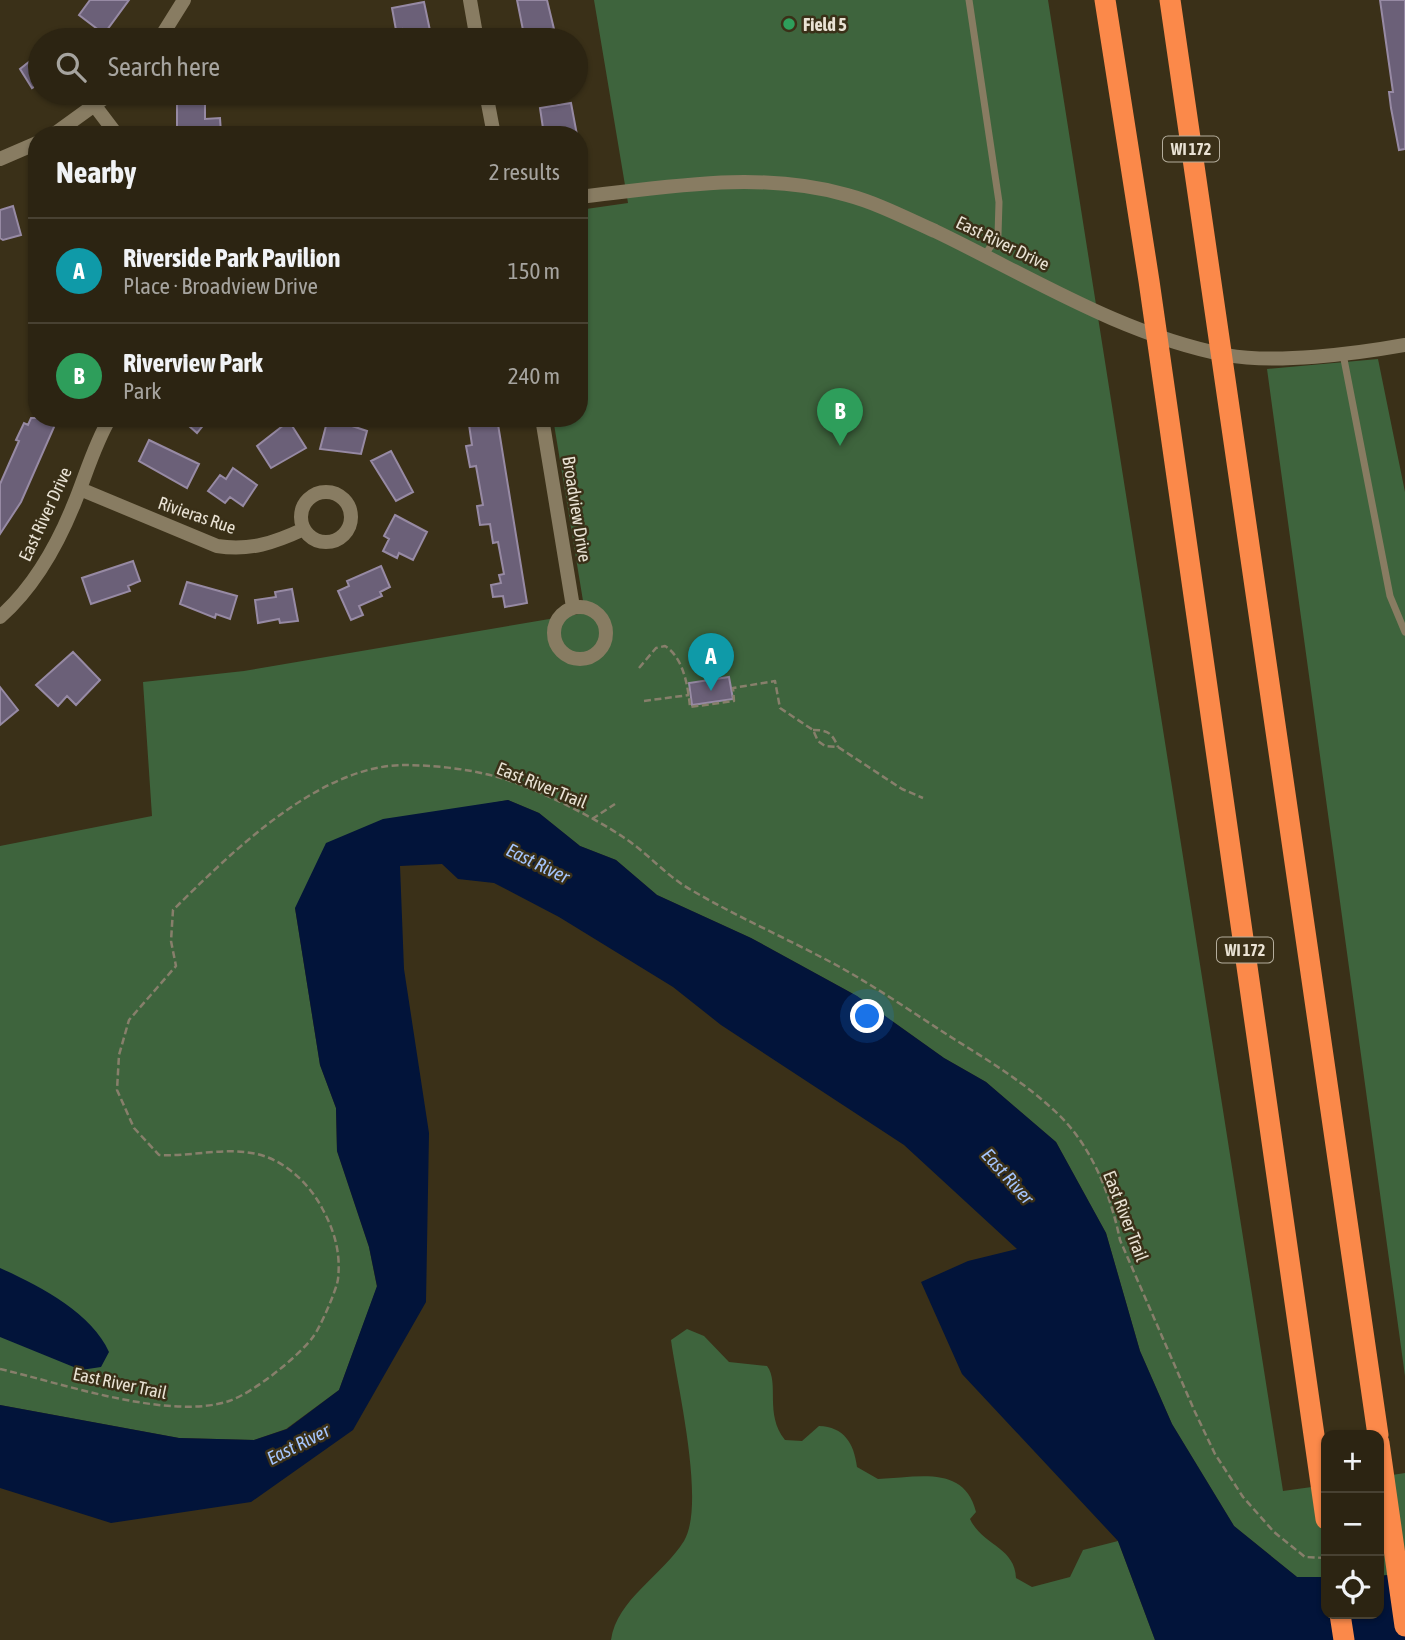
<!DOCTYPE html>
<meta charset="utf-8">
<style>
body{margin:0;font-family:"Asap Condensed",sans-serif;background:#383020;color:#f1f3f6}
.controls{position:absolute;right:21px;bottom:21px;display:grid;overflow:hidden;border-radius:14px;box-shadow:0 2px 5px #0004}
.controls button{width:63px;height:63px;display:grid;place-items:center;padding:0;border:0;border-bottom:2px solid #484132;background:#2c2412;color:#f1f3f6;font:35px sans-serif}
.you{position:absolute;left:868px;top:1017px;width:24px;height:24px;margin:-18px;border:5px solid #fff;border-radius:50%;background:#1a73e8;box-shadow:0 0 0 10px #1a73e833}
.badge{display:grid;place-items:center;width:46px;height:46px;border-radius:50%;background:#ea580c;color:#fff;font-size:23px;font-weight:700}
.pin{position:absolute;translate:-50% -58px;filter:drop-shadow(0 2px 4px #0008)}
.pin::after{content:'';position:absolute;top:37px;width:24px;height:21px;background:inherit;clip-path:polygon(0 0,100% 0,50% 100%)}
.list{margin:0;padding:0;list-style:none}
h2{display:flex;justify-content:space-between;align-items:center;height:91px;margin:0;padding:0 28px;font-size:30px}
h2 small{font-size:23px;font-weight:400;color:#a6a49f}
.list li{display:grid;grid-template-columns:46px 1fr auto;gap:21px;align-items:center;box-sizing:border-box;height:105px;padding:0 28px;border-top:2px solid #484132}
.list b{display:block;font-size:26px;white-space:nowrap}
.list p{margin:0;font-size:23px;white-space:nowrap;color:#a6a49f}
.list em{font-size:23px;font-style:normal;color:#a6a49f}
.icon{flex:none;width:38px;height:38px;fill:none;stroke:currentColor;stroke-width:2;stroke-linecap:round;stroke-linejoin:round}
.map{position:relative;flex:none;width:1405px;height:1640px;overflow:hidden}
.search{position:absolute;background:#2c2412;box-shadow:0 2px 5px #0004;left:28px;top:28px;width:560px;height:77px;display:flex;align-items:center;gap:18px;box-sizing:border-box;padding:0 24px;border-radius:38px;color:#a6a49f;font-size:26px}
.panel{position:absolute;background:#2c2412;box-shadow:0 2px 5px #0004;left:28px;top:126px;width:560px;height:301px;border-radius:28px}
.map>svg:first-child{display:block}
</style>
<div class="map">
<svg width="1405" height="1640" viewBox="0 0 1405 1640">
<rect width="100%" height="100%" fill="#3a3018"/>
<path fill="#3e643d" d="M594,0H1048L1283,1491L1326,1485V1577H1297L1234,1526L1172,1424L1140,1351L1106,1233L1056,1142L986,1082L944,1058L857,996L751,938L657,895L616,860L580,846L539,813L508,800L460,809L295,908L320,1065L336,1108L337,1151L369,1247L377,1287L339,1390L286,1429L254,1440L179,1438L0,1405V846L152,816L143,682L244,671L585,613L553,418H579V210L628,203Z
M1378,359L1405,492V1376L1267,369Z
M687,1329L704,1336L729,1362L767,1366C780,1383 764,1414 785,1440L802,1441L819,1426C844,1427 854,1443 857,1467L878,1479C917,1478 964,1464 976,1512L970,1519C982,1545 1015,1547 1016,1578L1032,1587L1070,1577L1083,1550L1118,1541L1155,1640H611C617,1599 663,1575 684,1541C706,1504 677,1385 671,1340Z
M1405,1473V1573L1379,1576V1477Z"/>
<path fill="#02143a" d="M508,800L539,813L580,846L616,860L657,895L751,938L857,996L944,1058L986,1082L1056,1142L1106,1233L1140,1351L1172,1424L1234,1526L1297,1577H1326V1614H1379V1576L1405,1573V1640H1155L1118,1541L962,1374L921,1282L968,1261L1017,1249L904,1145L721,1025L673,987L559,917L494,883L458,879L442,864L400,866L404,969L429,1133L426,1302L353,1430L251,1502L111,1523L0,1488V1405L179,1438L254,1440L287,1429L339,1390L377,1286L369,1247L337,1151L336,1108L320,1065L295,908L326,843L383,819Z
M0,1268C38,1285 92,1313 109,1352L101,1367L81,1370L0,1337Z"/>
<path fill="#6b6078" stroke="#978aa4" stroke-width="2" d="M90,0H129L104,34L79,15Z
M517,0H547L554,29L524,35Z
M1380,0H1405V149L1399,150L1391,108L1389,92H1393Z
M424,2L432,40H404L402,29L396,30L392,8Z
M40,53V83L32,88L20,69Z
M177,93H205V119L220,118L221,133L177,135Z
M571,103L577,135H544L540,108Z
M13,206L21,235L3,240L0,238V210Z
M31,418H58L21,502L0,534V484L19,441L16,440L24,423L28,425Z
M180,418H209L197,433Z
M328,418L367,431L361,454L320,449Z
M468,418H497L527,603L505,607L503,596L493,597L491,585L501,583L499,575L504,574L498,542L493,543L490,524L480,525L477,506L483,505L476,466L470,467L466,446L472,445Z
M289,421L306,448L271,468L257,446Z
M149,440L199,464L187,488L139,461Z
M391,451L413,492L396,501L371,461Z
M233,468L257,485L243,506L230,497L225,503L208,491L220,475L226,479Z
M395,515L427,532L413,560L399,553L397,558L383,551L389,539L384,536Z
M133,561L140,581L128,586L130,591L91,604L82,578Z
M381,566L390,587L380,592L382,596L359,606L363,615L351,620L338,591L349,586L347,581Z
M187,582L237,596L230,619L216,614L215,618L180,604Z
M292,589L298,621L280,623L279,619L258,623L255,600L276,597L275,592Z
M73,652L100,680L76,705L67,696L58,706L36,685Z
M729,677L733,699L692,705L689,683Z
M0,687L18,710L0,725Z"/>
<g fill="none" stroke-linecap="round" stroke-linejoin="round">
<path stroke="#877f6b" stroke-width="2.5" stroke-dasharray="7 3.5" stroke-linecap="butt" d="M639,668L656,648L665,646C684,658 688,687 690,707L734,701L733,688L775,681L780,708L813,730L818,741L825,746L838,747L902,789L923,798
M644,701L689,695
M813,730C828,730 832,733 838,747
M592,819L615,804
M0,1369C61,1383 169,1421 229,1401C253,1393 298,1357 313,1337C320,1328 337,1289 338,1279C341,1252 334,1230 322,1208C310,1185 288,1164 264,1156C229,1145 194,1157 159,1155L134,1128L117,1090L119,1055L129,1020L176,966L171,941L173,910C231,853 317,767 402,765C434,765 471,769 501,778C537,789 592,816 623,837C648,853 667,877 693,891C734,915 777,934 819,956C865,979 910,1011 954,1039C991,1062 1028,1085 1059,1115C1092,1147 1111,1196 1120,1240L1195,1412L1215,1454L1243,1497L1274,1532L1305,1557L1326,1558"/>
<path stroke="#887c62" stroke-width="7" d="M969,0L999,202L998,235L985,255
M1343,354L1390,596L1405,632"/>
<path stroke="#887c62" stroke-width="14" d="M470,0L477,40
M159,40L184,0
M486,93L494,135
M95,106L117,135
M53,135L111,93
M0,159L37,143
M579,197C667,187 760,170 847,195C877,203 906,218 935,231C1029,276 1122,335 1226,355C1275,364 1355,354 1405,345
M542,418L573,607
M80,489L217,546C250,551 274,543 304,529
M301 517a25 25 0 1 1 50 0a25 25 0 1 1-50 0Z
M554 633a26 26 0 1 1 52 0a26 26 0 1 1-52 0Z
M0,617C34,587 57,546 74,504C86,475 94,445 110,418"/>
<path stroke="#fb894a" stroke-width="21" d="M1105,0L1149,281L1326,1519
M1170,0L1378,1435
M1379,1443L1405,1626
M1340,1614L1344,1640"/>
</g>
<circle fill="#2e9e5b" stroke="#3a3018" stroke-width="2.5" cx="789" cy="24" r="7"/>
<g text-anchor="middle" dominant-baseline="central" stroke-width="5" stroke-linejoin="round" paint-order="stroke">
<g fill="#3a3018" stroke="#b4ad9c" stroke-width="2">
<rect x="1163" y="136.5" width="56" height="25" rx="5"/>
<rect x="1217" y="937.5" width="56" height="25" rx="5"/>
</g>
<g font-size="16" font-weight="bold" fill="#e9e2d4">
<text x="1191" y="149">WI 172</text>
<text x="1245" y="950">WI 172</text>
</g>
<g font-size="18" font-weight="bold" fill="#e9e2d4" stroke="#3a3018" text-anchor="start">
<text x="803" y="24">Field 5</text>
</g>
<g font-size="18" fill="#e9e2d4" stroke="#3a3018">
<text transform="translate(1003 243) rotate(26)">East River Drive</text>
<text transform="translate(577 509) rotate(81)">Broadview Drive</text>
<text transform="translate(45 514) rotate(-65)">East River Drive</text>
<text transform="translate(197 515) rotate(19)">Rivieras Rue</text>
<text transform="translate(542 785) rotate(22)">East River Trail</text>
<text transform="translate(1126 1216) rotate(69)">East River Trail</text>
<text transform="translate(120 1383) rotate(12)">East River Trail</text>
</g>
<g font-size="19" font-style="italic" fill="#a5c5fd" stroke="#3a3018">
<text transform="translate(538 863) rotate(26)">East River</text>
<text transform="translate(1008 1176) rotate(48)">East River</text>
<text transform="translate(298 1444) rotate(-27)">East River</text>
</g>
</g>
</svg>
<div class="controls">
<button>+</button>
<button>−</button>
<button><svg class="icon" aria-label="locate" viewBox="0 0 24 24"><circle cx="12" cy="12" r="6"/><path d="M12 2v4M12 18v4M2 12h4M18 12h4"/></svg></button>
</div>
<div class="you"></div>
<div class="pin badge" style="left:711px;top:691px;background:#0f9aa8">A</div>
<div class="pin badge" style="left:840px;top:446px;background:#2e9e5b">B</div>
<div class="search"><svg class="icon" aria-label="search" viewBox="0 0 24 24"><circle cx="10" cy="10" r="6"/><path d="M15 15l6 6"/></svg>Search here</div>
<section class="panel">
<h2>Nearby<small>2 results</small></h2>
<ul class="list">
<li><span class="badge" style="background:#0f9aa8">A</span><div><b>Riverside Park Pavilion</b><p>Place · Broadview Drive</p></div><em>150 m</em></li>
<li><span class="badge" style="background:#2e9e5b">B</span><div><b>Riverview Park</b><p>Park</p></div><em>240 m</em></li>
</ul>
</section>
</div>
